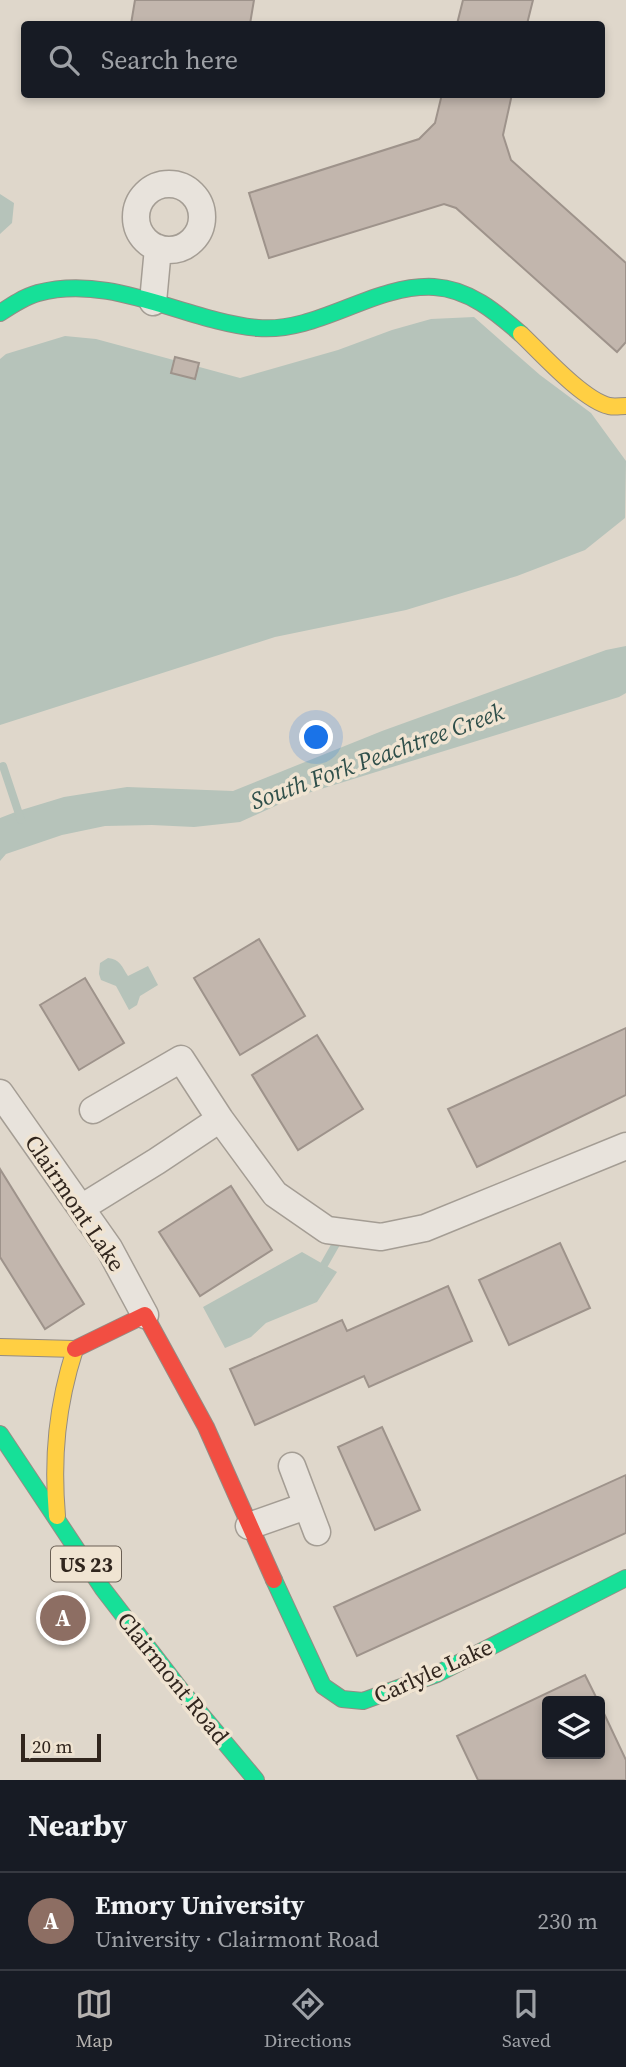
<!DOCTYPE html>
<meta charset="utf-8">
<style>
body{margin:0;font-family:"Source Serif 4",serif;background:#20242c;color:#f1f3f6}
.controls{position:absolute;right:21px;bottom:21px;display:grid;overflow:hidden;border-radius:7px;box-shadow:0 4px 10px #0003}
.controls button{width:63px;height:63px;display:grid;place-items:center;padding:0;border:0;border-bottom:2px solid #363941;background:#171b24;color:#f1f3f6;font:35px sans-serif}
.scale{position:absolute;left:21px;bottom:18px;width:80px;box-sizing:border-box;padding-left:7px;border:4px solid #31261e;border-top:0;font-size:19px;line-height:24px;white-space:nowrap;color:#31261e;-webkit-text-stroke:5px #f0e4d2;paint-order:stroke}
.you{position:absolute;left:317px;top:738px;width:24px;height:24px;margin:-18px;border:5px solid #fff;border-radius:50%;background:#1a73e8;box-shadow:0 0 0 10px #1a73e833}
.badge{display:grid;place-items:center;width:46px;height:46px;border-radius:50%;background:#b6b3b0;color:#fff;font-size:23px;font-weight:700}
.pin{position:absolute;translate:-50% -50%;border:4px solid #fff;box-shadow:0 2px 7px #0006}
.list{margin:0;padding:0;list-style:none}
h2{display:flex;justify-content:space-between;align-items:center;height:91px;margin:0;padding:0 28px;font-size:30px}
h2 small{font-size:23px;font-weight:400;color:#9ea1a6}
.list li{display:grid;grid-template-columns:46px 1fr auto;gap:21px;align-items:center;box-sizing:border-box;height:98px;padding:0 28px;border-top:2px solid #363941}
.list b{display:block;font-size:26px;white-space:nowrap}
.list p{margin:0;font-size:23px;white-space:nowrap;color:#9ea1a6}
.list em{font-size:23px;font-style:normal;color:#9ea1a6}
.icon{flex:none;width:38px;height:38px;fill:none;stroke:currentColor;stroke-width:2;stroke-linecap:round;stroke-linejoin:round}
.map{position:relative;flex:none;width:626px;height:1780px;overflow:hidden}
.search{position:absolute;background:#171b24;box-shadow:0 4px 10px #0003;left:21px;right:21px;top:21px;height:77px;display:flex;align-items:center;gap:18px;box-sizing:border-box;padding:0 24px;border-radius:7px;color:#9ea1a6;font-size:26px}
.sheet{height:189px;background:#171b24}
nav{display:flex;justify-content:space-around;align-items:center;box-sizing:border-box;height:98px;border-top:2px solid #363941;background:#171b24;font-size:19px;color:#9ea1a6}
nav a{display:grid;justify-items:center;gap:4px}
nav .on{color:#b6b3b0}
.map>svg:first-child{display:block}
</style>
<div class="map">
<svg width="626" height="1780" viewBox="0 0 626 1780">
<rect width="100%" height="100%" fill="#dfd7cb"/>
<path fill="#b6c3ba" d="M0,194L14,203L12,223L0,234Z
M474,317L540,375L591,413L626,461L625,518L585,550L517,576L406,610L275,637L0,725V359L6,354L65,336L96,339L240,378L338,350L392,330L431,319Z
M626,646V693L619,697L295,797L240,822L194,827L152,825L105,826L62,835L6,854L0,861V818L18,811L64,797L127,787L233,791L382,731L606,650Z
M108,958C120,959 122,967 128,976L148,966L158,985L140,996L137,1005L129,1010L116,986L101,980L99,974L100,963Z
M302,1252L337,1272L317,1302L266,1323L251,1337L225,1348L203,1307Z"/>
<g fill="none" stroke-linecap="round" stroke-linejoin="round">
<path stroke="#b6c3ba" stroke-width="8" d="M3,766L21,820
M320,1272L341,1235"/>
</g>
<path fill="#c2b6ad" stroke="#9e938b" stroke-width="2" d="M135,0H254L250,24H131Z
M463,0H533L527,24H457Z
M442,94H512L503,135L511,160L626,263V342L617,352L456,208L444,204L269,258L249,193L419,139L435,123Z
M175,357L199,363L195,379L171,373Z
M259,939L305,1016L240,1055L194,978Z
M85,978L124,1043L79,1070L40,1005Z
M626,1028V1095L477,1167L448,1109Z
M317,1035L363,1109L298,1150L252,1075Z
M0,1169L84,1304L45,1329L0,1257Z
M231,1186L272,1250L200,1296L159,1232Z
M560,1243L590,1308L509,1345L479,1280Z
M448,1286L472,1341L369,1387L364,1376L255,1425L230,1369L342,1320L347,1331Z
M382,1427L420,1510L375,1530L338,1447Z
M626,1475V1533L357,1656L334,1607Z
M585,1675L598,1701H547V1754H600V1705L626,1760V1780H478L457,1736Z"/>
<g fill="none" stroke-linecap="round" stroke-linejoin="round">
<defs>
<path id="street" d="M136 217a33 33 0 1 1 66 0a33 33 0 1 1-66 0Z
M153,302L158,248
M0,1093L109,1248L145,1315
M93,1110L181,1059L220,1119
M81,1208L157,1161L220,1119L275,1194L327,1230L381,1237L425,1228L626,1146
M292,1466L317,1532
M249,1526L306,1506"/>
<path id="fast" d="M0,313C12,305 24,297 38,293C112,273 185,321 258,328C319,333 373,284 434,287C469,289 496,312 521,334
M0,1434L103,1589L180,1689L256,1780
M274,1580L323,1686L342,1699L363,1701L437,1674L626,1578"/>
<path id="slow" d="M521,334C541,353 583,400 609,406C615,407 620,406 626,406
M0,1347L75,1349C57,1405 52,1457 57,1516"/>
<path id="jam" d="M75,1349L145,1315L206,1427L274,1580"/>
</defs>
<use href="#street" stroke="#a49d94" stroke-width="29"/>
<use href="#fast" stroke="#948c84" stroke-width="18"/>
<use href="#slow" stroke="#948c84" stroke-width="18"/>
<use href="#jam" stroke="#948c84" stroke-width="18"/>
<use href="#street" stroke="#e8e3dc" stroke-width="26"/>
<use href="#fast" stroke="#16e098" stroke-width="16"/>
<use href="#slow" stroke="#ffcf43" stroke-width="16"/>
<use href="#jam" stroke="#f24e42" stroke-width="16"/>
</g>
<g text-anchor="middle" dominant-baseline="central" stroke-width="7" stroke-linejoin="round" paint-order="stroke">
<rect fill="#f0e4d2" stroke="#6a5f54" stroke-width="2" x="51" y="1546.5" width="70" height="35" rx="5"/>
<g font-size="21" font-weight="bold" fill="#31261e">
<text x="86" y="1564">US 23</text>
</g>
<g font-size="23" fill="#31261e" stroke="#f0e4d2">
<text transform="translate(75 1203) rotate(56)">Clairmont Lake</text>
<text transform="translate(433 1671) rotate(-24)">Carlyle Lake</text>
<text transform="translate(173 1678) rotate(51)">Clairmont Road</text>
</g>
<g font-size="24" font-style="italic" fill="#2f4f4a" stroke="#f0e4d2">
<text transform="translate(377 756) rotate(-20)">South Fork Peachtree Creek</text>
</g>
</g>
</svg>
<div class="controls">
<button><svg class="icon" aria-label="layers" viewBox="0 0 24 24"><path d="M12 4l9 5-9 5-9-5zM3 14l9 5 9-5"/></svg></button>
</div>
<div class="scale">20 m</div>
<div class="you"></div>
<div class="pin badge" style="left:63px;top:1618px;background:#8d6e63">A</div>
<div class="search"><svg class="icon" aria-label="search" viewBox="0 0 24 24"><circle cx="10" cy="10" r="6"/><path d="M15 15l6 6"/></svg>Search here</div>
</div>
<section class="sheet">
<h2>Nearby<small></small></h2>
<ul class="list">
<li><span class="badge" style="background:#8d6e63">A</span><div><b>Emory University</b><p>University · Clairmont Road</p></div><em>230 m</em></li>
</ul>
</section>
<nav>
<a class="on"><svg class="icon" aria-label="map" viewBox="0 0 24 24"><path d="M3 6l6-2 6 2 6-2v14l-6 2-6-2-6 2zM9 4v14M15 6v14"/></svg>Map</a>
<a><svg class="icon" aria-label="directions" viewBox="0 0 24 24"><path d="M12 3l9 9-9 9-9-9zM9 14v-3h6M13 9l2 2-2 2"/></svg>Directions</a>
<a><svg class="icon" aria-label="saved" viewBox="0 0 24 24"><path d="M7 4h10v16l-5-4-5 4z"/></svg>Saved</a>
</nav>
